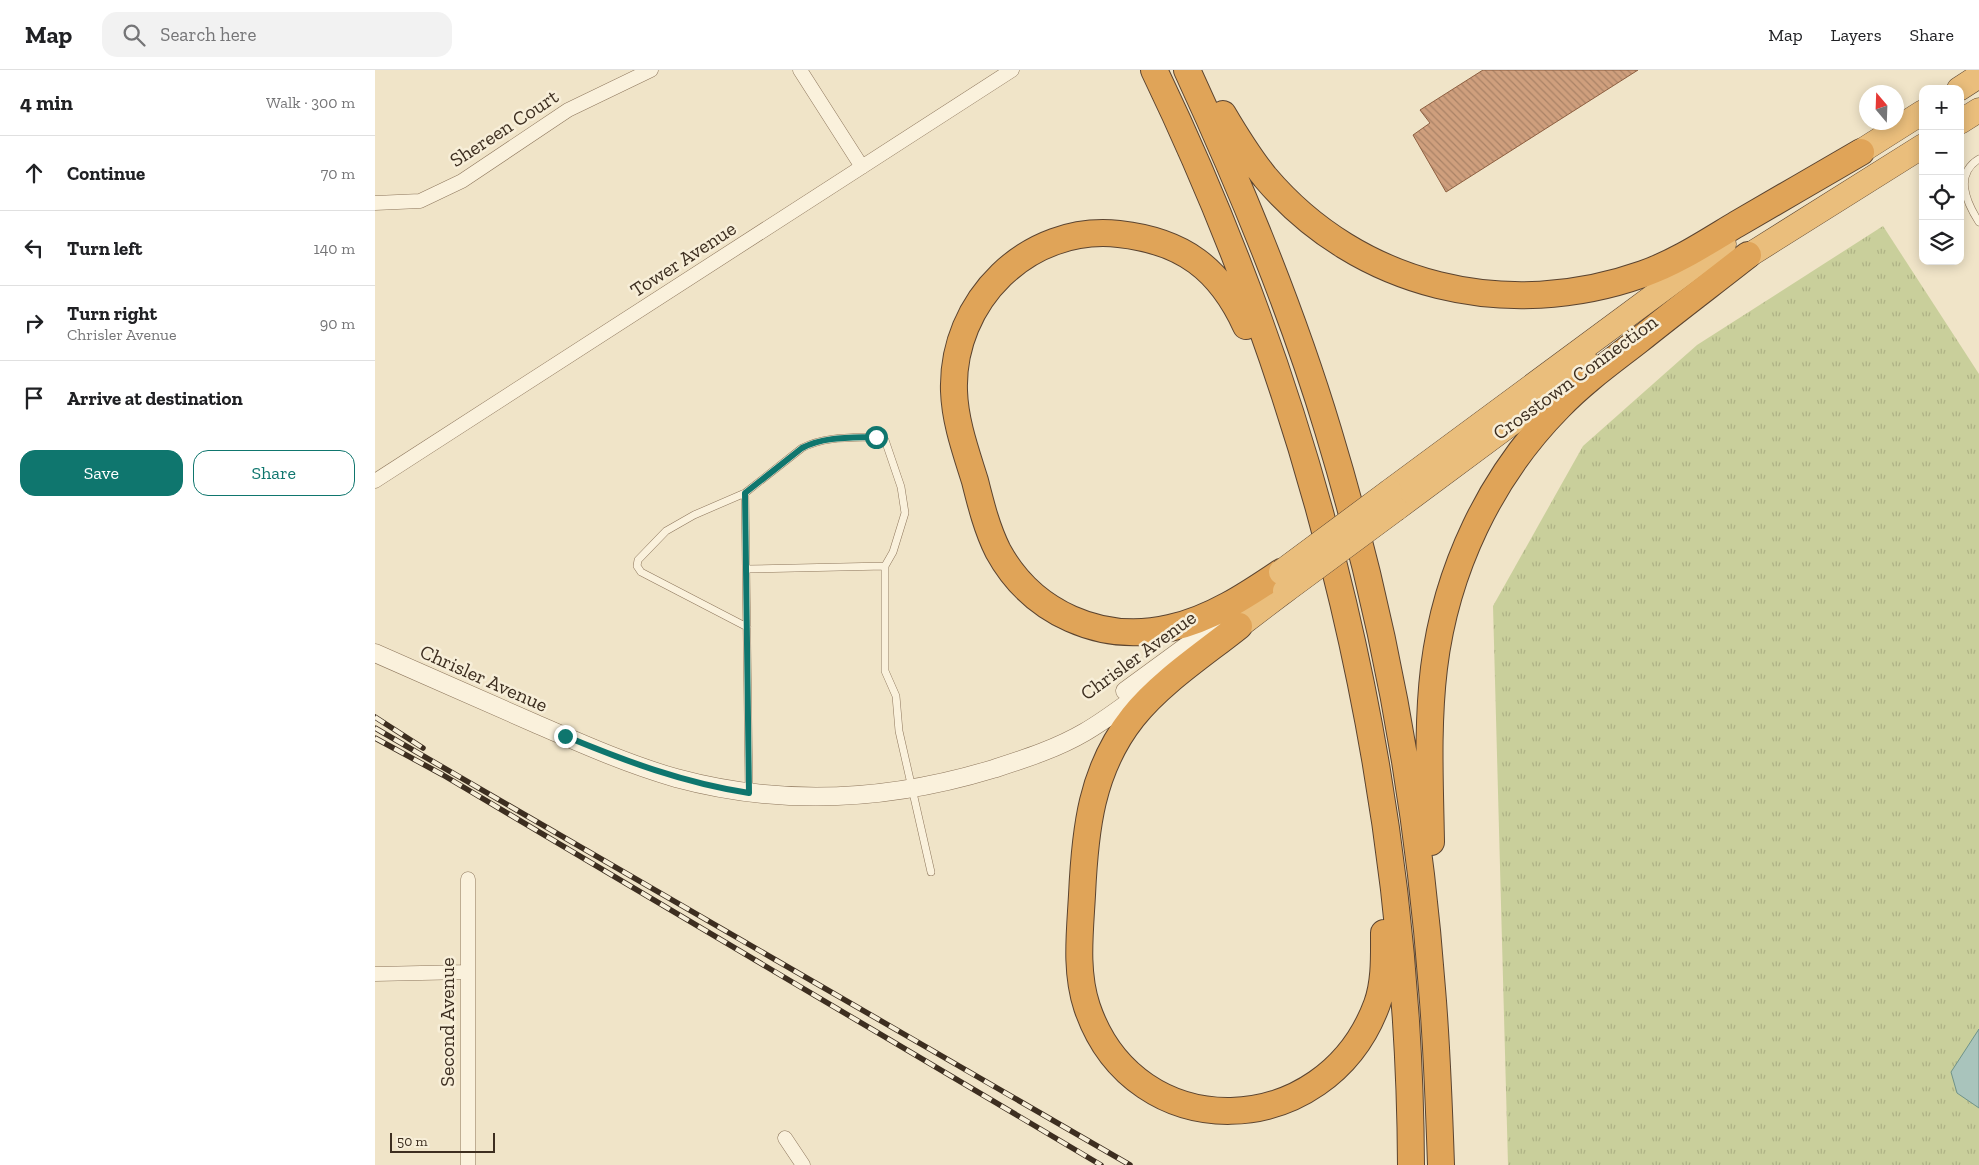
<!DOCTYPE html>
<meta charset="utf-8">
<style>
body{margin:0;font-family:"Zilla Slab",serif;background:#f2f2f2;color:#202124}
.controls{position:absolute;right:15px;top:15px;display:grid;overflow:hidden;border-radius:10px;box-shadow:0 2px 12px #0003}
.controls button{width:45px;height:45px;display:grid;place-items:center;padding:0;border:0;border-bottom:1px solid #e0e0e0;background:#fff;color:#202124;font:25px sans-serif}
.compass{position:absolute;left:1484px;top:15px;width:45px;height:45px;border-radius:50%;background:#fff;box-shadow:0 2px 12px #0003;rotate:341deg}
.scale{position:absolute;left:15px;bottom:12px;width:105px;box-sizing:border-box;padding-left:5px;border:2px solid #3d2e20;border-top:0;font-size:14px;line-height:18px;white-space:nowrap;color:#3d2e20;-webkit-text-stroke:4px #f7eed8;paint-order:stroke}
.stop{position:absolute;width:15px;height:15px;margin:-11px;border:4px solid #0f766e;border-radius:50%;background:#fff}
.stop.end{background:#0f766e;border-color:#fff;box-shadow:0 1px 5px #0008}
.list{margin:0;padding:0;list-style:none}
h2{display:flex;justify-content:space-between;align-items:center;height:65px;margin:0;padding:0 20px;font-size:21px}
h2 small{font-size:16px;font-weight:400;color:#757577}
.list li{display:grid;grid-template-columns:32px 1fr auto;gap:15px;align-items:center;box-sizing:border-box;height:75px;padding:0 20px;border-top:1px solid #e0e0e0}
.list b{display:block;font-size:19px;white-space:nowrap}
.list p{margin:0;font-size:16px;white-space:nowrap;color:#757577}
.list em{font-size:16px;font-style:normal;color:#757577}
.actions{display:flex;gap:10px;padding:15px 20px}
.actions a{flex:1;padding:11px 0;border:1px solid #0f766e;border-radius:15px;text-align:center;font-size:18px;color:#0f766e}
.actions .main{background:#0f766e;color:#fff}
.icon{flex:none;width:28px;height:28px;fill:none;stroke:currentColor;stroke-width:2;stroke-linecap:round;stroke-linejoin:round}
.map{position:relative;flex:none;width:1604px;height:1095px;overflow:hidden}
header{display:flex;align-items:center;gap:30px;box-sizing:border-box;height:70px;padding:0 25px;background:#fff;border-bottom:1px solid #e0e0e0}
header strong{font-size:24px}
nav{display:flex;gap:28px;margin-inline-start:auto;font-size:18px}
.search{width:350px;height:45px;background:#f2f2f2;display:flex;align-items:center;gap:12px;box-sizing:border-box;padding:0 18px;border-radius:15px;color:#757577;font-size:19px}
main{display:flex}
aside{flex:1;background:#fff}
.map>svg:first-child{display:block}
</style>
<header>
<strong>Map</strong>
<div class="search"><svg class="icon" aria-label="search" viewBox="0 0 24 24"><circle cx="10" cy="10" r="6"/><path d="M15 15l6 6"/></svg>Search here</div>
<nav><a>Map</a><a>Layers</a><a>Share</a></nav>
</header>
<main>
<aside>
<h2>4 min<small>Walk · 300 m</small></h2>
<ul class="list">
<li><svg class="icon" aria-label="ahead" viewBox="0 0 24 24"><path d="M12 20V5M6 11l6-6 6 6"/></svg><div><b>Continue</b></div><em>70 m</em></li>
<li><svg class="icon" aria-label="left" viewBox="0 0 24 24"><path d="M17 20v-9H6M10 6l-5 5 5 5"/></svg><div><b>Turn left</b></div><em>140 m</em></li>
<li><svg class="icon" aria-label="right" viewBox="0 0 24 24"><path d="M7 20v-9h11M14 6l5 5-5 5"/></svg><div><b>Turn right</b><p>Chrisler Avenue</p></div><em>90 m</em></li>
<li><svg class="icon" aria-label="arrive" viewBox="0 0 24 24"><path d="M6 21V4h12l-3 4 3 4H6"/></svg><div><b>Arrive at destination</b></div></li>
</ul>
<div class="actions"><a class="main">Save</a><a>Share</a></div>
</aside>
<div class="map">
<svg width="1604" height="1095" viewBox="0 0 1604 1095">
<defs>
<pattern id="grass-tufts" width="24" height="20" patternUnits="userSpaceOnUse" patternTransform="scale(1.25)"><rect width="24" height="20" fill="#c9cf9b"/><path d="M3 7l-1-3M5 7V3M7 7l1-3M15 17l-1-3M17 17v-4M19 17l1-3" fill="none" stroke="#aeb285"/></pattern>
<pattern id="building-back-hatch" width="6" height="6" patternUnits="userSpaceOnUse" patternTransform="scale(1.25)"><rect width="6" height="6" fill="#cf9f7d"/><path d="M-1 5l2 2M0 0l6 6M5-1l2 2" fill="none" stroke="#a98266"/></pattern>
</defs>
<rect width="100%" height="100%" fill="#f0e4c8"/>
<path fill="url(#grass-tufts)" d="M1508,156L1604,304V1095H1133L1118,536L1208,376L1322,275Z"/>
<path fill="#a9c4bc" stroke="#6f938a" d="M1604,959V1038L1582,1023L1576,1002Z"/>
<path fill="url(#building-back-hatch)" stroke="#8d5f41" d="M1108,0H1263L1071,122L1038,65L1055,53L1045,40Z"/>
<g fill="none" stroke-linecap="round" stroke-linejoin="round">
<defs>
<path id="service" d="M1604,89C1579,104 1591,132 1604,152
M370,423L319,445L291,461L263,490L262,496L266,502L372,557
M372,499L510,496
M374,722L370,423L427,378C450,366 476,368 501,367L510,370L526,417L530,443L518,482L510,496V601L521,626L524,661L556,802"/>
<path id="minor" d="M425,0L487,97
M0,133L45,131L87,111L193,40L276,0
M0,411L637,0
M93,809V1095
M0,904L92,902
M410,1068L428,1095"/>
<path id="tertiary" d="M0,583C53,606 106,630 159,653C205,673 252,694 301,708C408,737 513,731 618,699C649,689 681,679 710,662C731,650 751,634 771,620
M750,621L854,545"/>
<path id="trunk" d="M1584,19L1604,6
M1585,52L1604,40
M1469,92L1548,42
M1357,196L1548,76
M1015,421L1349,174
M1021,439L1215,295
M864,556L910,521"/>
<path id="motorway" d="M779,0C943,341 1034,716 1036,1095
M812,0C866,117 916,237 953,360C1008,541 1043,730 1057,919C1062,977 1064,1036 1066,1095
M848,44C861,66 874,87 890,107C984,218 1133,252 1268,204C1302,192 1332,172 1362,154C1403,130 1445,106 1486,82
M871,256C845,199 808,171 744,164C653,154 576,231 579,321C580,352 591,382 600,411C606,435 612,459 623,481C657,543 726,574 795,558C836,549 872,525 906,502
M864,556C829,584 786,612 758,647C716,700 710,760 707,825C705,862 700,901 712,937C760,1079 951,1073 1002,934C1010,912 1009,886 1009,863
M1056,772C1055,714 1052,656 1059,598C1071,500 1115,407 1184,337C1208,312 1236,292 1263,271C1299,242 1336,214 1373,185"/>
</defs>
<use href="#service" stroke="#8d765c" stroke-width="8"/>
<use href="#minor" stroke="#8d765c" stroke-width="15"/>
<use href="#tertiary" stroke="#8d765c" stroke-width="19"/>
<use href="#trunk" stroke="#5b4430" stroke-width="25"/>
<use href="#motorway" stroke="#5b4430" stroke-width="28"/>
<use href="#service" stroke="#faf1dc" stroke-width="7"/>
<use href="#minor" stroke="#faf1dc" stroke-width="14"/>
<use href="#tertiary" stroke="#faf1dc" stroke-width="18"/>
<use href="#trunk" stroke="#eabe7c" stroke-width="24"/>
<use href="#motorway" stroke="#e0a458" stroke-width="26"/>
<defs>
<path id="rail" d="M0,647L48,678
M0,658L755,1095
M0,668L68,705L726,1095"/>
</defs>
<use href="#rail" stroke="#3d2e20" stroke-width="5.5"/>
<use href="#rail" stroke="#f7eed8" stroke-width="4" stroke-dasharray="11" stroke-linecap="butt"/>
<defs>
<path id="trunk-bridge" d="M906,502L1015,421
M910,521L1021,439"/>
</defs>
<use href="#trunk-bridge" stroke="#5b4430" stroke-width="25" stroke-linecap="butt"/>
<use href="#trunk-bridge" stroke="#eabe7c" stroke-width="24"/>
</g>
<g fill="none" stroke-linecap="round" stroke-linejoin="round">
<path stroke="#0f766e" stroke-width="6" d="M190,666C250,691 309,713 374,723L370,423L427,378C450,366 476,368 501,367"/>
</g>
<g text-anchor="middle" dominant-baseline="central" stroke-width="5" stroke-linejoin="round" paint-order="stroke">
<g font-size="20" fill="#3d2e20" stroke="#f7eed8">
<text transform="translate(129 58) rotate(-33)">Shereen Court</text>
<text transform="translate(308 189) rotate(-33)">Tower Avenue</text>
<text transform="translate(1200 307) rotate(-36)">Crosstown Connection</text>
<text transform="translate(763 585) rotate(-36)">Chrisler Avenue</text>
<text transform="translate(109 608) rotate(24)">Chrisler Avenue</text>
<text transform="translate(72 952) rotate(-90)">Second Avenue</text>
</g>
</g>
</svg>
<div class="controls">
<button>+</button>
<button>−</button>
<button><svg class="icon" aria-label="locate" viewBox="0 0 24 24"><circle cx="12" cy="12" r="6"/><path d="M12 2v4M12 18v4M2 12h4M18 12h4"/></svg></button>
<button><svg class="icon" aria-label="layers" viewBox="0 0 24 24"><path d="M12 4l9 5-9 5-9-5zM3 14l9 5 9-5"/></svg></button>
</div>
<svg class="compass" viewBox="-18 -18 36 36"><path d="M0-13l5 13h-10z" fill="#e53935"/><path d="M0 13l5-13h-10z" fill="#757577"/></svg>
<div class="scale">50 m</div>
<div class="stop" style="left:501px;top:367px"></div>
<div class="stop end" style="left:190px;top:666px"></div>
</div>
</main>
